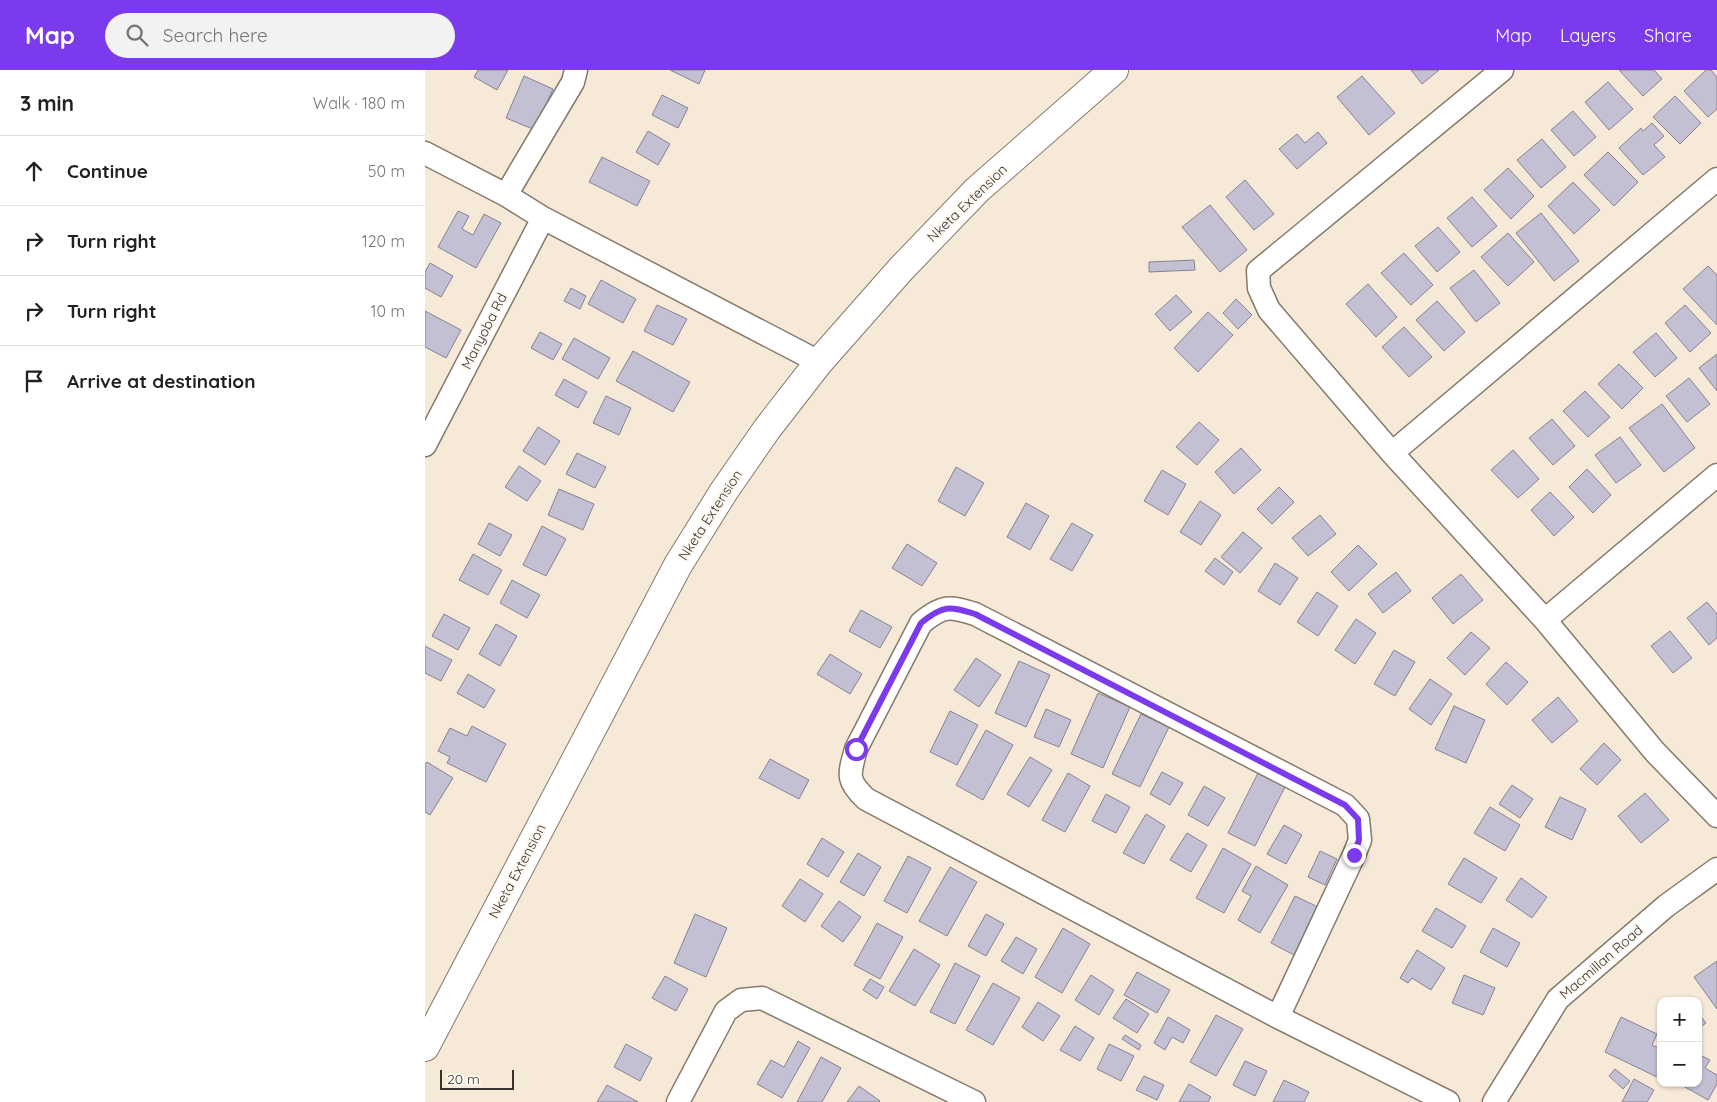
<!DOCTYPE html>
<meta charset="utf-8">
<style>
body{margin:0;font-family:Quicksand,sans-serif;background:#f2f2f2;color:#202124}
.controls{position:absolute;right:15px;bottom:15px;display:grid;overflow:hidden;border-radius:10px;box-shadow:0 1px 4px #0004}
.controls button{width:45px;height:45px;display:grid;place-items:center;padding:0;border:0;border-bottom:1px solid #e0e0e0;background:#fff;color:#202124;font:25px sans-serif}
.scale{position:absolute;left:15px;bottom:12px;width:74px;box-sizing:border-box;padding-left:5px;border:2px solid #38332d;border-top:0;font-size:14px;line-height:18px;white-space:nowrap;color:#38332d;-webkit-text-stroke:4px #fdf8f1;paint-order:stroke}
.stop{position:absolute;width:15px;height:15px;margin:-11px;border:4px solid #7c3aed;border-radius:50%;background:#fff}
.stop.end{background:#7c3aed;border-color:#fff;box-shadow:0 1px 5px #0008}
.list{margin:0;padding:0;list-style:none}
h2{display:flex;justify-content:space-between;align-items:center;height:65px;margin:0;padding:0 20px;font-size:21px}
h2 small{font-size:16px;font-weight:400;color:#757577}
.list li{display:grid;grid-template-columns:32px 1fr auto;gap:15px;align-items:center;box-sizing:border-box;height:70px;padding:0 20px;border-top:1px solid #e0e0e0}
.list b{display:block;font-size:19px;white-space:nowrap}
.list em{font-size:16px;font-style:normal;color:#757577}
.icon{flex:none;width:28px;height:28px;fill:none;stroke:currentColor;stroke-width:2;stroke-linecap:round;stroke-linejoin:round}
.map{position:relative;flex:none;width:1292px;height:1032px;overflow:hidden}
header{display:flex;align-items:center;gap:30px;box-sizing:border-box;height:70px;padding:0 25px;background:#7c3aed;color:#fff}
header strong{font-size:24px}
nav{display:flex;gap:28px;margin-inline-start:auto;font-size:18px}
.search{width:350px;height:45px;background:#f2f2f2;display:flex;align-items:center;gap:12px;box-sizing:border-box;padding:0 18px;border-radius:28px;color:#757577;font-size:19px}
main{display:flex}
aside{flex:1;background:#fff}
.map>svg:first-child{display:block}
</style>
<header>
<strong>Map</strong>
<div class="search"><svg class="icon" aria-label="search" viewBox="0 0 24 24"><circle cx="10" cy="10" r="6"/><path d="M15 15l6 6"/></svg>Search here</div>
<nav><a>Map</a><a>Layers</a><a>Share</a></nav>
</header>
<main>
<aside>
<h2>3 min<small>Walk · 180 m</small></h2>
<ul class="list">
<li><svg class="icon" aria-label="ahead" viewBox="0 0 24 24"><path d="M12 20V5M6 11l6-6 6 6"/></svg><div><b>Continue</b></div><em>50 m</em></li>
<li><svg class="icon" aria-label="right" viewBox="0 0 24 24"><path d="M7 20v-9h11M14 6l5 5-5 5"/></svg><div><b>Turn right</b></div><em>120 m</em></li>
<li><svg class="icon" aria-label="right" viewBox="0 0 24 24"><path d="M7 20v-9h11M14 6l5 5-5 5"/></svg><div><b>Turn right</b></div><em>10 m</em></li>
<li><svg class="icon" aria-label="arrive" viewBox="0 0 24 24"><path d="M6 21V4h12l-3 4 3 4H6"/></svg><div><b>Arrive at destination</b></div></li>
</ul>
</aside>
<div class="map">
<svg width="1292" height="1032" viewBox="0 0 1292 1032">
<rect width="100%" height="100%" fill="#f7e9d8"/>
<path fill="#c3c0d4" stroke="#858294" d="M53,0H83L72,20L49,7Z
M245,0H280L274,14Z
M986,0H1014L997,14Z
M1194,0H1229L1237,9L1218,26Z
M1281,0H1286L1292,7V39L1283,47L1259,21Z
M99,6L128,19L110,60L81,48Z
M937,6L970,43L944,65L912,27Z
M1183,12L1208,39L1184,60L1160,32Z
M237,25L263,38L253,58L227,45Z
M1250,26L1276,53L1255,74L1228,47Z
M1148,41L1171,67L1149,86L1126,60Z
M1227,53L1239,66L1229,75L1240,87L1218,105L1194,78L1216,58L1218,61Z
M223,61L245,74L233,95L211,82Z
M893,62L902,73L872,99L854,79L872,64L880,73Z
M1117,69L1141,97L1116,118L1092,90Z
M1183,82L1213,112L1189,136L1159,105Z
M177,87L225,111L212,136L164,112Z
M1083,98L1109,126L1086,149L1059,120Z
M820,110L849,144L829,160L801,127Z
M1148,112L1175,140L1149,164L1123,136Z
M1047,127L1072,156L1047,177L1022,148Z
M785,135L822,180L795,202L757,157Z
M33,141L44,146L37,159L48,165L59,144L76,153L51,198L13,177Z
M1116,143L1154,191L1129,211L1091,163Z
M1013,157L1035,182L1012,202L990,176Z
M1083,163L1109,192L1083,216L1056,187Z
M979,183L1008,215L986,235L956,203Z
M769,190L770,200L724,202V192Z
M5,193L28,206L16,227L0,218V202Z
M1283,196L1292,205V255L1258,219Z
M1049,200L1075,233L1051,252L1025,218Z
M176,210L211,229L198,253L163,234Z
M943,214L972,247L951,267L921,234Z
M146,218L161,226L155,239L139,231Z
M751,225L767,242L745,261L730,244Z
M811,229L827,245L813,259L798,243Z
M1012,231L1040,262L1019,281L991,250Z
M232,235L262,249L248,275L219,261Z
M1260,235L1286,263L1265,282L1240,253Z
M0,241L36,260L21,288L0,277Z
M783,242L808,265L773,302L749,278Z
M979,257L1007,287L984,307L957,277Z
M115,262L137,274L128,290L106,278Z
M1231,263L1252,288L1230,307L1208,282Z
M149,268L185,288L173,309L137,289Z
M208,281L265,312L248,342L191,311Z
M1292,284V321L1274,298Z
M1194,294L1218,318L1197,339L1173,314Z
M1264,308L1285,334L1262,352L1241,326Z
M139,309L162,322L153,338L130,325Z
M1160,321L1185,347L1163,367L1138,341Z
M181,326L206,338L194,365L168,353Z
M1237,334L1270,378L1239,402L1204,358Z
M1127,349L1150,376L1128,395L1104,368Z
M774,352L794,370L772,395L751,377Z
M113,357L135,371L120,395L98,381Z
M1195,367L1216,395L1191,413L1170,385Z
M816,378L836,400L809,424L790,402Z
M1088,380L1114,409L1093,428L1066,400Z
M152,383L181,397L170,418L141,404Z
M94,396L116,411L102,431L80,417Z
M531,397L559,413L540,446L513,431Z
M1162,399L1186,425L1168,443L1144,417Z
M737,400L761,414L743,445L719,431Z
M854,417L869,432L847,454L832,439Z
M134,419L169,434L158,460L123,445Z
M1125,422L1149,447L1129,466L1106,440Z
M775,431L796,445L776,475L755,462Z
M601,433L624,446L605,480L582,467Z
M895,445L911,464L883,486L867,468Z
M64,453L87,465L75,486L53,474Z
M647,453L668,465L647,501L625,489Z
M117,456L141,469L121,506L98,495Z
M818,462L837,478L815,503L796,487Z
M482,474L512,493L497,516L467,498Z
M933,475L952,494L924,521L906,502Z
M48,484L77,500L63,525L34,510Z
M790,488L808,502L799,515L780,501Z
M850,493L873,508L855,535L833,521Z
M971,502L986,521L958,543L943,524Z
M1036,504L1058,530L1028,554L1007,528Z
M87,510L115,525L102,548L75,533Z
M892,522L913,536L893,566L872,552Z
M1282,532L1292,544V568L1284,575L1262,548Z
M436,540L467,557L455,578L424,561Z
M19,544L45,558L33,580L7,566Z
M931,549L951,563L930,594L910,580Z
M71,554L92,566L75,596L54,584Z
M1245,561L1267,588L1248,603L1226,576Z
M1046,562L1065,578L1040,605L1022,588Z
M0,576L27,590L16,611L0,603Z
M969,580L990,592L970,626L949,614Z
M405,584L437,604L425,624L392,604Z
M551,588L576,605L554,637L529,620Z
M594,591L625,605L601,657L570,643Z
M1081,592L1103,612L1082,635L1061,614Z
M43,604L70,620L59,638L32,623Z
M1005,609L1027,624L1006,655L984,639Z
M673,623L705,637L678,698L646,684Z
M1133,627L1153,651L1127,673L1107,650Z
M1029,636L1060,650L1041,693L1010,679Z
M621,639L646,650L634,677L609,667Z
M525,641L553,655L532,695L505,682Z
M716,644L744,657L715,717L687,704Z
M47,656L81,674L61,712L22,693L25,687L13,681L25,658L42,666Z
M561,660L588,675L558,730L531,715Z
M1179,673L1196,690L1172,715L1155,699Z
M605,687L627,700L604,737L582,724Z
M345,689L384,710L374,729L334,708Z
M2,692L28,708L5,745L0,742V694Z
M834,701L861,715L830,776L803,763Z
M737,702L758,713L745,735L725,724Z
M643,703L665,716L640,762L617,750Z
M1087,715L1108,729L1095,748L1074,734Z
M779,716L800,728L783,756L763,745Z
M1220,723L1244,750L1216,773L1193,746Z
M681,724L705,737L691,763L667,751Z
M1135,727L1161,739L1147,770L1120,757Z
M1065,737L1095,755L1080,781L1049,763Z
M721,744L740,756L719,794L698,783Z
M859,755L877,765L861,794L842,784Z
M762,763L782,775L766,802L745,790Z
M397,768L419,782L403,807L382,794Z
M798,778L826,794L799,843L771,828Z
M895,781L912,789L900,815L883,807Z
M433,783L456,797L439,826L415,812Z
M483,786L506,798L482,843L459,831Z
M1039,788L1072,808L1056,833L1023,814Z
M831,796L863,815L835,863L813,850L826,826L817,821Z
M525,797L552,812L522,866L494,851Z
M1096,808L1122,827L1107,848L1081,830Z
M375,809L398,824L380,852L357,836Z
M870,826L893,837L869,885L846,873Z
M414,831L436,847L418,872L396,856Z
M1011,838L1041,856L1027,878L997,861Z
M270,844L302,858L281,907L249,893Z
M561,844L579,854L561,886L543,876Z
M452,853L478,867L455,909L429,895Z
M638,858L665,874L637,923L610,907Z
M1068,858L1095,873L1082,897L1055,882Z
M591,867L612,879L598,904L576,891Z
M489,879L515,895L490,936L464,921Z
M992,880L1020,898L1006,920L987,908L983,913L975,908Z
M1292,891V939L1269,907Z
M530,893L555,906L530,954L505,942Z
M712,902L745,920L732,943L699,925Z
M666,905L689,920L674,945L650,930Z
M1039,905L1070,918L1058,945L1027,933Z
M240,906L263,919L251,941L227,928Z
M445,909L459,917L452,929L438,920Z
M568,913L595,928L568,975L541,960Z
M701,929L724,944L712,963L688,948Z
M613,932L635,946L618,971L597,957Z
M1273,943L1281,953L1273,959Z
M791,945L818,959L791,1006L765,992Z
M743,947L765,960L758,973L747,967L740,980L729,973Z
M1196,947L1232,964L1227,975L1236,979V1000L1232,1007L1180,982Z
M650,956L669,968L655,991L635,980Z
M700,965L716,975L714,980L697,969Z
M373,971L385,978L357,1028L332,1014L346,990L359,997Z
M201,974L227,988L215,1011L189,997Z
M684,974L709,986L696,1011L672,999Z
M1273,984L1285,990L1280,998L1292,1005V1014L1283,1030L1253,1013H1273Z
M396,987L416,998L397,1032H372Z
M820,991L842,1001L830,1026L808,1015Z
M1190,999L1205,1011L1198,1019L1184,1006Z
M719,1006L739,1015L732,1030L711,1020Z
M1209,1009L1229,1020L1222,1032H1197Z
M859,1010L884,1022L879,1032H848Z
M764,1014L786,1027L783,1032H754Z
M182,1015L213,1032H172Z
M434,1016L455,1031L454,1032H422Z"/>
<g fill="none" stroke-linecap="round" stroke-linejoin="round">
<defs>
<path id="minor" d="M1077,0L833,201L834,218L844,240L967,383L1120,550L1230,682L1292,746
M0,83L81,125L118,148L394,292
M81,125L148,12L151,0
M0,375L118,148
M967,383L1292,109
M1120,550L1292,405
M853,947L929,785L935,770L933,749L920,735L550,544C524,536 518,535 496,553L431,679C424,705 421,710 441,729L853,947L1023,1032
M253,1032L301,941L316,930L337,928L549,1032
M1069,1032L1133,929L1241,836L1292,799"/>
<path id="tertiary" d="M0,977L253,495L299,421L342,359L394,292L476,199L552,120L689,0"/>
</defs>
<use href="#minor" stroke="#867a6b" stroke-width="25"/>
<use href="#tertiary" stroke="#867a6b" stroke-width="30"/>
<use href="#minor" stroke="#fff" stroke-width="22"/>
<use href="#tertiary" stroke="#fff" stroke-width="28"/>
</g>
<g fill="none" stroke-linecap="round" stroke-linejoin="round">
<path stroke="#7c3aed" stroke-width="6" d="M431,679L496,553C518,535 524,536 550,544L920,735L933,749L934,770L929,785"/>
</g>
<g text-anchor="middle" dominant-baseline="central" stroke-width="4.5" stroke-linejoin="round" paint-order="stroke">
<g font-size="14" fill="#38332d" stroke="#fdf8f1">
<text transform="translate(542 133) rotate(-44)">Nketa Extension</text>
<text transform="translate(59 261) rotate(-63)">Manyoba Rd</text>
<text transform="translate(285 445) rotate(-57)">Nketa Extension</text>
<text transform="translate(92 801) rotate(-62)">Nketa Extension</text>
<text transform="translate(1176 892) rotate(-41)">Macmillan Road</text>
</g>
</g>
</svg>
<div class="controls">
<button>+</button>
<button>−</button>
</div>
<div class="scale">20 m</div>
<div class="stop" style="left:431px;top:679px"></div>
<div class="stop end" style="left:929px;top:785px"></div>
</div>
</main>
